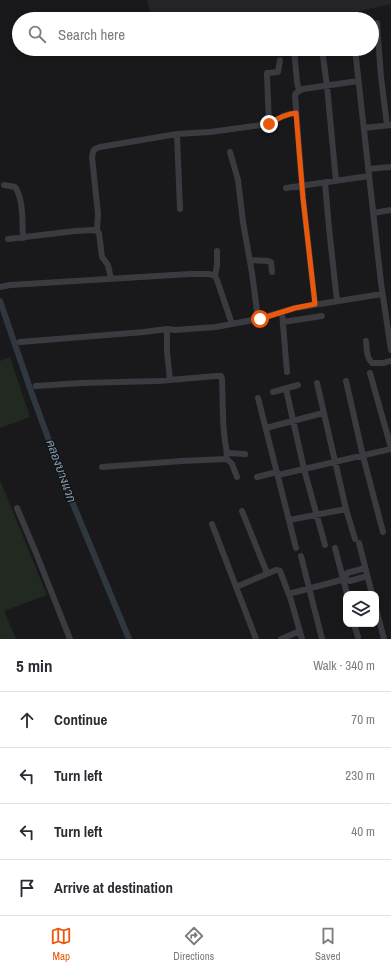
<!DOCTYPE html>
<meta charset="utf-8">
<style>
body{margin:0;font-family:"Archivo Narrow",Sarabun,sans-serif;background:#f2f2f3;color:#2b2b33}
.controls{position:absolute;right:12px;bottom:12px;display:grid;overflow:hidden;border-radius:8px;box-shadow:0 2px 10px #0003}
.controls button{width:36px;height:36px;display:grid;place-items:center;padding:0;border:0;border-bottom:1px solid #e1e1e2;background:#fff;color:#2b2b33;font:20px sans-serif}
.stop{position:absolute;width:12px;height:12px;margin:-9px;border:3px solid #ea580c;border-radius:50%;background:#fff}
.stop.end{background:#ea580c;border-color:#fff;box-shadow:0 1px 4px #0008}
.list{margin:0;padding:0;list-style:none}
h2{display:flex;justify-content:space-between;align-items:center;height:52px;margin:0;padding:0 16px;font-size:17px}
h2 small{font-size:13px;font-weight:400;color:#7c7c81}
.list li{display:grid;grid-template-columns:26px 1fr auto;gap:12px;align-items:center;box-sizing:border-box;height:56px;padding:0 16px;border-top:1px solid #e1e1e2}
.list b{display:block;font-size:15px;white-space:nowrap}
.list em{font-size:13px;font-style:normal;color:#7c7c81}
.icon{flex:none;width:22px;height:22px;fill:none;stroke:currentColor;stroke-width:2;stroke-linecap:round;stroke-linejoin:round}
.map{position:relative;flex:none;width:391px;height:639px;overflow:hidden}
.search{position:absolute;background:#fff;box-shadow:0 2px 10px #0003;left:12px;right:12px;top:12px;height:44px;display:flex;align-items:center;gap:10px;box-sizing:border-box;padding:0 14px;border-radius:22px;color:#7c7c81;font-size:15px}
.sheet{height:276px;background:#fff}
nav{display:flex;justify-content:space-around;align-items:center;box-sizing:border-box;height:56px;border-top:1px solid #e1e1e2;background:#fff;font-size:11px;color:#7c7c81}
nav a{display:grid;justify-items:center;gap:2px}
nav .on{color:#ea580c}
.map>svg:first-child{display:block}
</style>
<div class="map">
<svg width="391" height="639" viewBox="0 0 391 639">
<rect width="100%" height="100%" fill="#19191b"/>
<path fill="#252528" d="M147,0H391V4L324,19H152Z"/>
<path fill="#212921" d="M10,357L30,417L0,428V361Z
M0,480L47,595L4,611L16,639H0Z"/>
<g fill="none" stroke-linecap="round" stroke-linejoin="round">
<path stroke="#2f383f" stroke-width="6" d="M0,301L32,394L66,487L129,639"/>
<path stroke="#3a3b40" stroke-width="6" d="M377,23L381,77L387,125
M294,49L297,82L299,90
M322,49L327,86L336,181
M355,49L381,283L391,350
M269,124L267,75V73H269L278,72L280,60
M364,128L391,125
M177,134L180,209
M230,152L238,180L243,222L252,273L258,319
M368,169L391,167
M325,183L329,228L337,301
M4,185L15,187C24,200 22,222 23,238
M286,188L369,176
M373,213L391,210
M97,231L98,214L92,157L93,152L95,149L100,147L177,134L210,132L269,124L283,116L290,114L296,113
M8,239L75,231L93,230L97,231L99,233L102,257L108,265L111,279
M250,260L268,261L271,262L272,272
M215,276L217,265V251
M0,287L10,285L190,274H209L215,276L217,280L232,324
M315,304L303,198L295,96L296,93L303,89L358,81
M282,312L287,372
M283,322L322,316
M167,329V352L170,380
M366,341C367,349 366,357 372,363H383L391,361
M20,342L144,332L167,329L175,330L216,327L258,319L295,308L382,294
M370,373L391,448
M346,381L363,456L383,532
M317,383L346,509L355,539
M36,386L82,383L158,381L216,376H221L222,379C223,400 222,421 225,441C226,448 228,453 226,459L182,461L102,467
M286,389L304,469L325,545
M273,392L298,385
M258,398L296,548
M266,428L323,413
M227,453L245,454
M226,458L232,464L237,477
M278,475L391,449
M257,477L277,472
M17,508L36,553L70,639
M242,511L267,573
M289,520L346,509
M212,524L256,639
M359,543L372,594
M335,548L347,594
M301,556L322,639
M365,568L347,573L345,579L350,581L367,576
M236,587L269,573L276,570L280,571L291,600L302,639
M292,593L345,579
M376,608L384,639
M354,624L358,637
M281,639L300,631"/>
</g>
<g fill="none" stroke-linecap="round" stroke-linejoin="round">
<path stroke="#ea580c" stroke-width="5" d="M260,319L295,308L315,304L303,198L296,113C286,114 278,118 269,124"/>
</g>
<g text-anchor="middle" dominant-baseline="central" stroke-width="3" stroke-linejoin="round" paint-order="stroke">
<g font-size="12" font-style="italic" fill="#84a0b3" stroke="#141416">
<text transform="translate(61 471) rotate(70)">คลองบางแวก</text>
</g>
</g>
</svg>
<div class="controls">
<button><svg class="icon" aria-label="layers" viewBox="0 0 24 24"><path d="M12 4l9 5-9 5-9-5zM3 14l9 5 9-5"/></svg></button>
</div>
<div class="stop" style="left:260px;top:319px"></div>
<div class="stop end" style="left:269px;top:124px"></div>
<div class="search"><svg class="icon" aria-label="search" viewBox="0 0 24 24"><circle cx="10" cy="10" r="6"/><path d="M15 15l6 6"/></svg>Search here</div>
</div>
<section class="sheet">
<h2>5 min<small>Walk · 340 m</small></h2>
<ul class="list">
<li><svg class="icon" aria-label="ahead" viewBox="0 0 24 24"><path d="M12 20V5M6 11l6-6 6 6"/></svg><div><b>Continue</b></div><em>70 m</em></li>
<li><svg class="icon" aria-label="left" viewBox="0 0 24 24"><path d="M17 20v-9H6M10 6l-5 5 5 5"/></svg><div><b>Turn left</b></div><em>230 m</em></li>
<li><svg class="icon" aria-label="left" viewBox="0 0 24 24"><path d="M17 20v-9H6M10 6l-5 5 5 5"/></svg><div><b>Turn left</b></div><em>40 m</em></li>
<li><svg class="icon" aria-label="arrive" viewBox="0 0 24 24"><path d="M6 21V4h12l-3 4 3 4H6"/></svg><div><b>Arrive at destination</b></div></li>
</ul>
</section>
<nav>
<a class="on"><svg class="icon" aria-label="map" viewBox="0 0 24 24"><path d="M3 6l6-2 6 2 6-2v14l-6 2-6-2-6 2zM9 4v14M15 6v14"/></svg>Map</a>
<a><svg class="icon" aria-label="directions" viewBox="0 0 24 24"><path d="M12 3l9 9-9 9-9-9zM9 14v-3h6M13 9l2 2-2 2"/></svg>Directions</a>
<a><svg class="icon" aria-label="saved" viewBox="0 0 24 24"><path d="M7 4h10v16l-5-4-5 4z"/></svg>Saved</a>
</nav>
